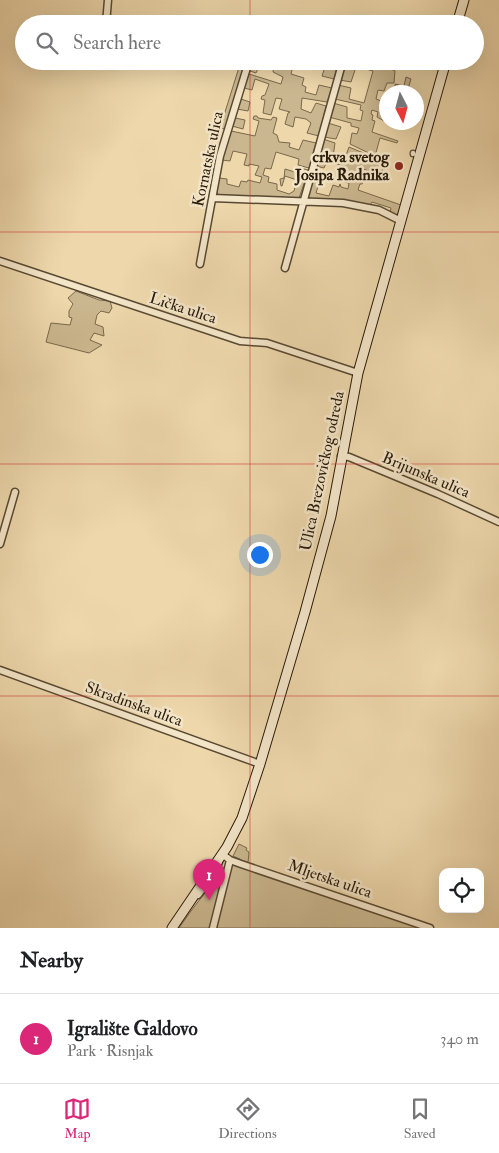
<!DOCTYPE html>
<meta charset="utf-8">
<style>
body{margin:0;font-family:"IM FELL Double Pica",serif;background:#f2f2f2;color:#202124}
.controls{position:absolute;right:15px;bottom:15px;display:grid;overflow:hidden;border-radius:10px;box-shadow:0 5px 20px #0002}
.controls button{width:45px;height:45px;display:grid;place-items:center;padding:0;border:0;border-bottom:1px solid #e0e0e0;background:#fff;color:#202124;font:25px sans-serif}
.compass{position:absolute;left:379px;top:85px;width:45px;height:45px;border-radius:50%;background:#fff;box-shadow:0 5px 20px #0002;rotate:174deg}
.you{position:absolute;left:259px;top:554px;width:18px;height:18px;margin:-12px;border:4px solid #fff;border-radius:50%;background:#1a73e8;box-shadow:0 0 0 8px #1a73e833}
.badge{display:grid;place-items:center;width:32px;height:32px;border-radius:50%;background:#db2777;color:#fff;font-size:16px;font-weight:700}
.pin{position:absolute;translate:-50% -41px;filter:drop-shadow(0 1px 2px #0008)}
.pin::after{content:'';position:absolute;top:26px;width:18px;height:15px;background:inherit;clip-path:polygon(0 0,100% 0,50% 100%)}
.list{margin:0;padding:0;list-style:none}
h2{display:flex;justify-content:space-between;align-items:center;height:65px;margin:0;padding:0 20px;font-size:21px}
h2 small{font-size:16px;font-weight:400;color:#757577}
.list li{display:grid;grid-template-columns:32px 1fr auto;gap:15px;align-items:center;box-sizing:border-box;height:90px;padding:0 20px;border-top:1px solid #e0e0e0}
.list b{display:block;font-size:19px;white-space:nowrap}
.list p{margin:0;font-size:16px;white-space:nowrap;color:#757577}
.list em{font-size:16px;font-style:normal;color:#757577}
.icon{flex:none;width:28px;height:28px;fill:none;stroke:currentColor;stroke-width:2;stroke-linecap:round;stroke-linejoin:round}
.map{position:relative;flex:none;width:499px;height:928px;overflow:hidden}
.search{position:absolute;background:#fff;box-shadow:0 5px 20px #0002;left:15px;right:15px;top:15px;height:55px;display:flex;align-items:center;gap:12px;box-sizing:border-box;padding:0 18px;border-radius:28px;color:#757577;font-size:19px}
.sheet{height:155px;background:#fff}
nav{display:flex;justify-content:space-around;align-items:center;box-sizing:border-box;height:70px;border-top:1px solid #e0e0e0;background:#fff;font-size:14px;color:#757577}
nav a{display:grid;justify-items:center;gap:2px}
nav .on{color:#db2777}
.map>svg:first-child{display:block}
</style>
<div class="map">
<svg width="499" height="928" viewBox="0 0 499 928">
<rect width="100%" height="100%" fill="#edd7ab"/>
<filter id="stains"><feTurbulence type="fractalNoise" baseFrequency=".004" numOctaves="4"/><feColorMatrix values="0 0 0 0 .2 0 0 0 0 .09 0 0 0 0 .02 0 0 0 .5 -.17"/></filter>
<radialGradient id="worn" r=".72"><stop offset=".6" stop-color="#630" stop-opacity="0"/><stop offset="1" stop-color="#630" stop-opacity=".3"/></radialGradient>
<path fill="#cbb78f" stroke="#79684c" d="M241,61H248L225,129L220,128Z
M253,61H310L307,69L299,66L300,63L294,62L291,74L304,78L302,85L306,87L305,92L316,95L319,85L332,88L327,102L302,98L301,109L311,113L316,103L326,106L319,136L307,133L311,123L306,119L295,117L293,127L285,124L288,113L290,112L279,109L282,99L276,98L271,115L263,113L265,100L261,99L262,96L265,95L269,84L255,79L252,90L244,88L249,74L281,84L283,77L273,72L274,66L261,62L256,73L250,71Z
M316,61H339L334,79L322,76L326,64Z
M343,61H393L391,69L395,71L394,83H387L384,91L378,90L376,99L386,103V122L377,117L378,112L372,110L371,114L373,115L372,120L375,121L372,132L398,141L397,143L380,138L375,156L350,144L352,133L357,134L359,128L351,126V123L329,117L333,103L347,107V118L361,121L363,111L360,110L361,105L335,99L338,85L351,88L349,99L364,103L373,71L366,69L367,64L358,61L351,82L340,80L345,63Z
M406,77L411,79L407,92H395V84L404,86Z
M241,99L250,102L248,111L237,109Z
M254,116H257L258,118L271,120L273,117L277,118L273,133L277,135L279,142L290,143L289,147L299,150L303,140L316,143L309,168L298,165L299,159L276,152L271,169L265,168L263,175L269,177L268,182L277,184V190L289,194L294,191L297,180L285,176L282,186H281L280,179L284,178L285,169L295,172L297,167L308,170L307,173L300,172L299,176L306,178L299,198L218,195L217,189L219,178L227,179V184L239,187L241,181L247,182L248,180L260,183L262,177L255,175L259,166L249,164V166L244,165L247,154L233,151L230,161L222,160L231,131L255,136L259,121L253,119Z
M235,118L245,120L243,129L232,126Z
M328,123L341,127L336,139L324,137Z
M323,139L335,143L333,157L319,153Z
M349,147L385,162L382,172L385,174L384,176L363,169L361,174L365,176L362,184H360L358,190L401,205L399,213L396,215L390,213L391,208L372,202L369,207L309,198L308,195L311,181L319,183L316,193L329,196L333,185L339,187L340,184L341,187L348,189L349,183L344,182L345,178L341,176L344,166L327,161L324,168L316,166L319,154L344,161Z
M76,291L99,300L110,301L112,308L109,313L101,311L97,315L95,324L103,327L104,336L94,333L90,340L102,345L89,353L46,342L51,323L70,325L72,318L69,317V311L73,304L68,298Z
M239,844L247,848L246,850L249,852L248,863L233,856Z
M234,864L421,928H215L231,868Z
M226,865L210,928H179L191,911Z"/>
<g fill="none" stroke-linecap="round" stroke-linejoin="round">
<defs>
<path id="pedestrian" d="M413,153V154"/>
<path id="minor" d="M106,24L108,0
M213,198L343,203L379,210L401,221
M0,261L240,341L267,343L358,373
M200,264L220,156L249,61
M285,268L342,64
M341,456L349,457L438,494L499,522
M0,544L15,492
M0,670L260,764
M222,854L230,860L241,864L430,928
M198,895L215,873L219,862
M213,928L230,860"/>
<path id="secondary" d="M457,24L464,0
M172,928L227,847L242,818L260,764L305,612L331,516L358,373L446,61"/>
</defs>
<use href="#pedestrian" stroke="#584932" stroke-width="7"/>
<use href="#minor" stroke="#584932" stroke-width="9"/>
<use href="#secondary" stroke="#271a09" stroke-width="11"/>
<use href="#pedestrian" stroke="#f3e5c8" stroke-width="4.5"/>
<use href="#minor" stroke="#f3e5c8" stroke-width="6"/>
<use href="#secondary" stroke="#f3e5c8" stroke-width="9"/>
</g>
<path fill="none" stroke="#d62828" stroke-width="1" stroke-opacity="0.55" d="M250,0V24M250,61V928M0,232H499M0,464H499M0,696H499"/>
<circle fill="#8f2418" stroke="#f3e5c8" stroke-width="2" cx="399" cy="166" r="5"/>
<g text-anchor="middle" dominant-baseline="central" stroke-width="5" stroke-linejoin="round" paint-order="stroke">
<g font-size="16" font-weight="bold" fill="#271a09" stroke="#f3e5c8" text-anchor="end">
<text x="389" y="157">crkva svetog<tspan x="389" dy="18">Josipa Radnika</tspan></text>
</g>
<g font-size="16" fill="#271a09" stroke="#f3e5c8">
<text transform="translate(208 159) rotate(-78)">Kornatska ulica</text>
<text transform="translate(183 308) rotate(18)">Lička ulica</text>
<text transform="translate(322 471) rotate(-78)">Ulica Brezovičkog odreda</text>
<text transform="translate(426 475) rotate(23)">Brijunska ulica</text>
<text transform="translate(134 704) rotate(20)">Skradinska ulica</text>
<text transform="translate(330 879) rotate(19)">Mljetska ulica</text>
</g>
</g>
<rect width="100%" height="100%" filter="url(#stains)"/>
<rect width="100%" height="100%" fill="url(#worn)"/>
</svg>
<div class="controls">
<button><svg class="icon" aria-label="locate" viewBox="0 0 24 24"><circle cx="12" cy="12" r="6"/><path d="M12 2v4M12 18v4M2 12h4M18 12h4"/></svg></button>
</div>
<svg class="compass" viewBox="-18 -18 36 36"><path d="M0-13l5 13h-10z" fill="#e53935"/><path d="M0 13l5-13h-10z" fill="#757577"/></svg>
<div class="you"></div>
<div class="pin badge" style="left:209px;top:900px">1</div>
<div class="search"><svg class="icon" aria-label="search" viewBox="0 0 24 24"><circle cx="10" cy="10" r="6"/><path d="M15 15l6 6"/></svg>Search here</div>
</div>
<section class="sheet">
<h2>Nearby<small></small></h2>
<ul class="list">
<li><span class="badge">1</span><div><b>Igralište Galdovo</b><p>Park · Risnjak</p></div><em>340 m</em></li>
</ul>
</section>
<nav>
<a class="on"><svg class="icon" aria-label="map" viewBox="0 0 24 24"><path d="M3 6l6-2 6 2 6-2v14l-6 2-6-2-6 2zM9 4v14M15 6v14"/></svg>Map</a>
<a><svg class="icon" aria-label="directions" viewBox="0 0 24 24"><path d="M12 3l9 9-9 9-9-9zM9 14v-3h6M13 9l2 2-2 2"/></svg>Directions</a>
<a><svg class="icon" aria-label="saved" viewBox="0 0 24 24"><path d="M7 4h10v16l-5-4-5 4z"/></svg>Saved</a>
</nav>
